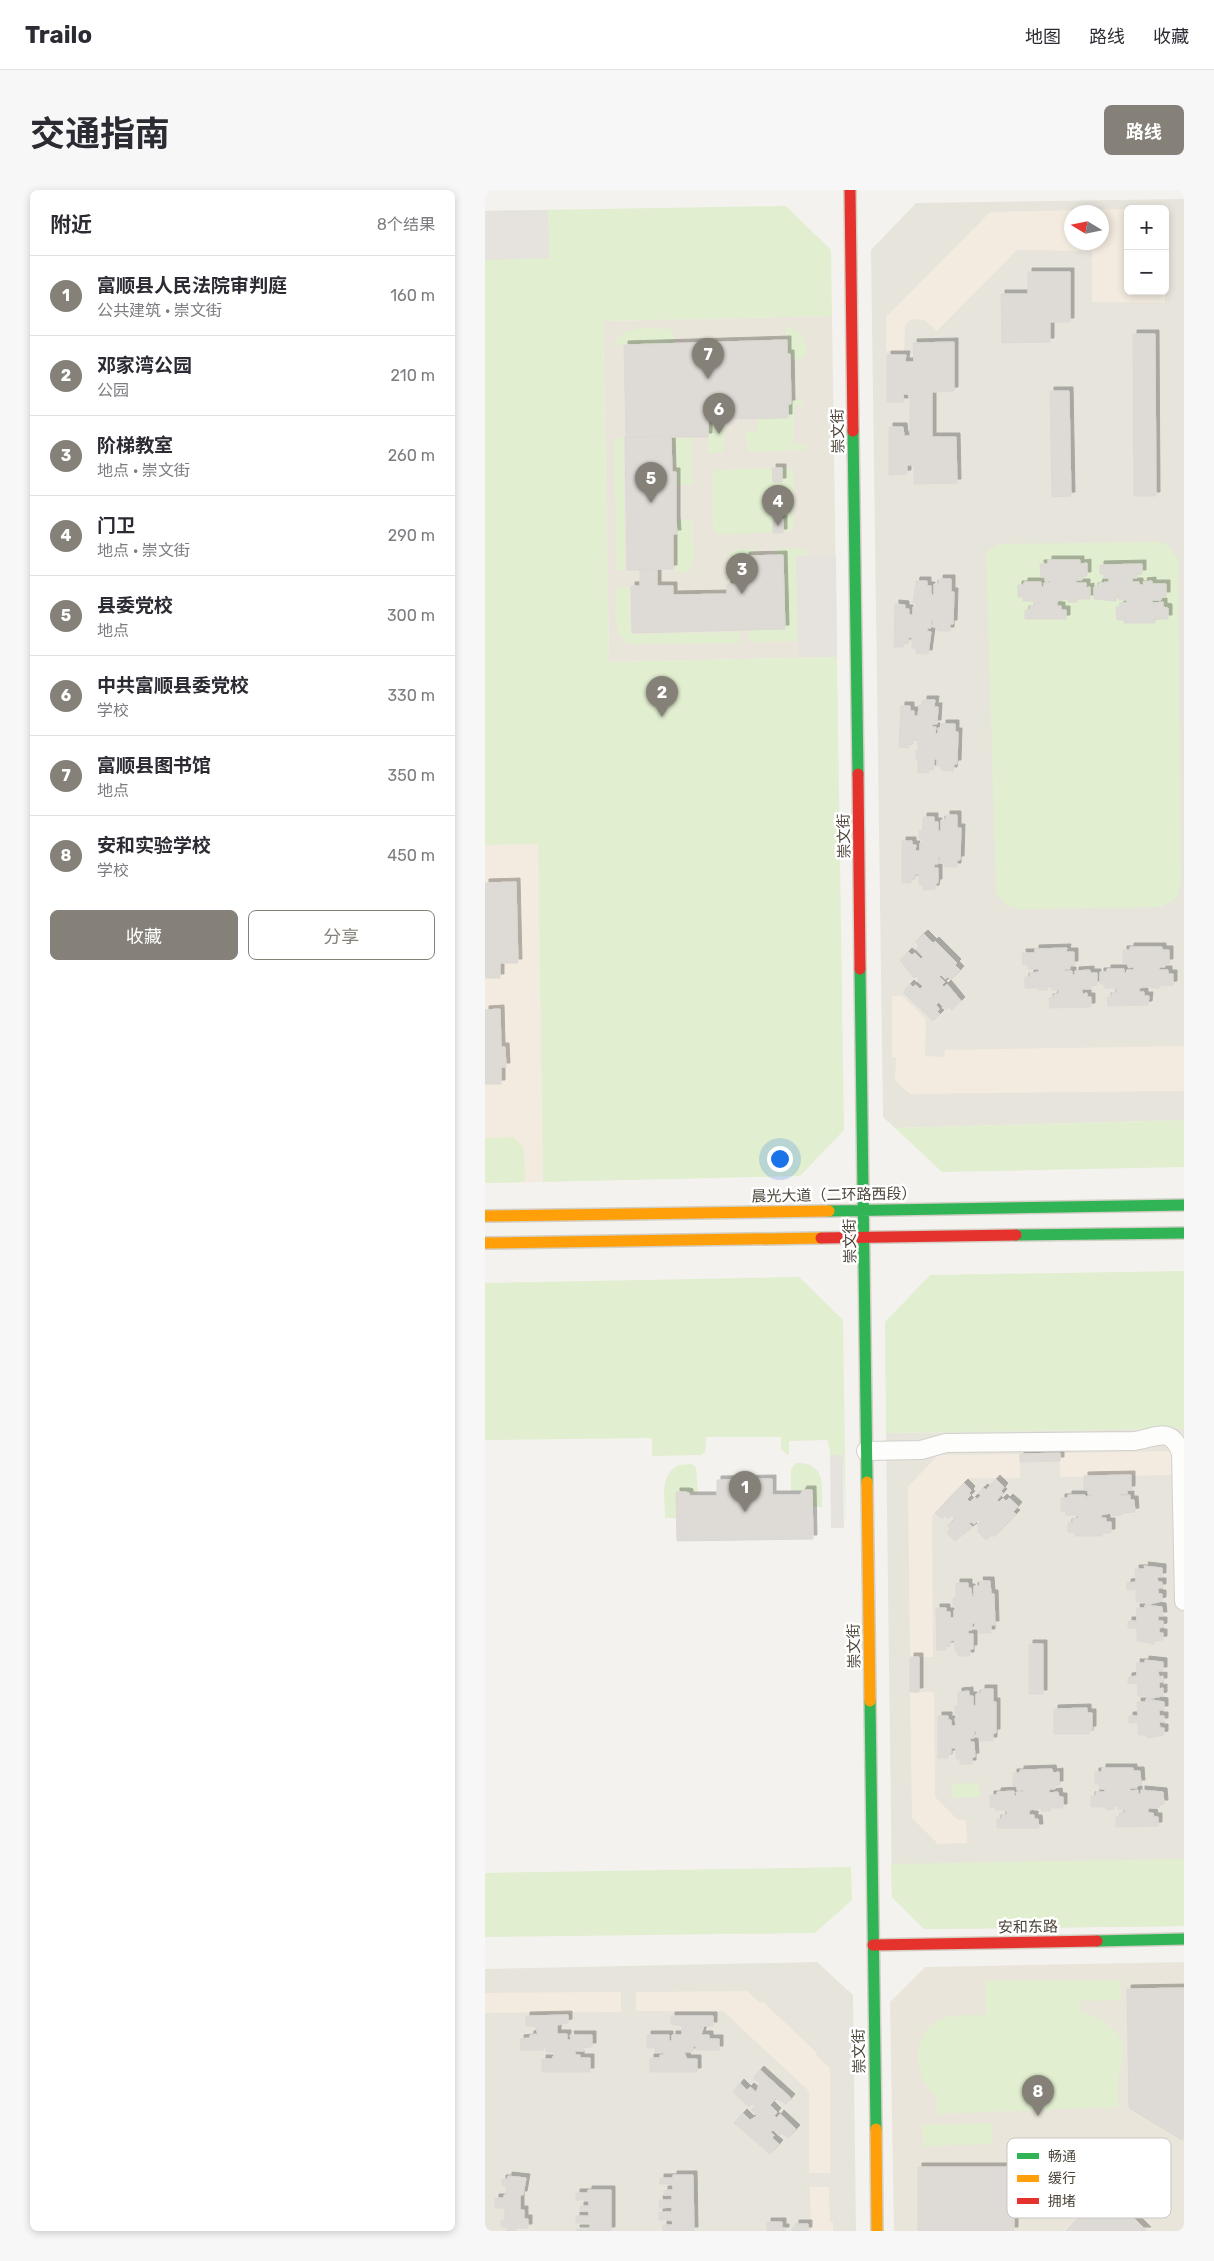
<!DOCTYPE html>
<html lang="zh">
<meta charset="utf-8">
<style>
body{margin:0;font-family:Rubik,"Noto Sans SC",sans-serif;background:#f7f7f7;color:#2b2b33}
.controls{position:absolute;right:15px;top:15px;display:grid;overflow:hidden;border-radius:8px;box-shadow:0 2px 8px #0003}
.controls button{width:45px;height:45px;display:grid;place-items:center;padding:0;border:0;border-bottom:1px solid #e1e1e2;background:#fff;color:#2b2b33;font:25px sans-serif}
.compass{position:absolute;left:579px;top:15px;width:45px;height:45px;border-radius:50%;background:#fff;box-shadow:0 2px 8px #0003;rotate:280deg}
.you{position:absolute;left:294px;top:968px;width:18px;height:18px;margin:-12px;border:4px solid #fff;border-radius:50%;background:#1a73e8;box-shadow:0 0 0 8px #1a73e833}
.badge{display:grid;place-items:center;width:32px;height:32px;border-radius:50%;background:#868178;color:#fff;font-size:16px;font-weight:700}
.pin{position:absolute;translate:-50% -41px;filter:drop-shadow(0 1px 2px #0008)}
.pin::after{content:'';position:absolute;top:26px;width:18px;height:15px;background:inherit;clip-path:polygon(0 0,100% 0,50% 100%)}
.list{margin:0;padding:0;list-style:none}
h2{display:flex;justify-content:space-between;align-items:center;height:65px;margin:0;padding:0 20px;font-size:21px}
h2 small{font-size:16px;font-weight:400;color:#7c7c81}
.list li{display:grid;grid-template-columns:32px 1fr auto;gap:15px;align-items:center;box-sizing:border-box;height:80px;padding:0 20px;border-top:1px solid #e1e1e2}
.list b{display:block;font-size:19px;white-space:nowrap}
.list p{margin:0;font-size:16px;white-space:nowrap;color:#7c7c81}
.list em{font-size:16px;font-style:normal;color:#7c7c81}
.actions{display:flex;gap:10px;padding:15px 20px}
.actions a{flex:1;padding:11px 0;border:1px solid #868178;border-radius:8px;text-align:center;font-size:18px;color:#868178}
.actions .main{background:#868178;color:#fff}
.map{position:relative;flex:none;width:699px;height:2041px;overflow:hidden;border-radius:8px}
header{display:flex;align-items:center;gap:30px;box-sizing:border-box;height:70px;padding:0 25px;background:#fff;border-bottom:1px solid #e1e1e2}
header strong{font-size:24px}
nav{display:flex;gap:28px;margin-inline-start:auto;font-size:18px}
.intro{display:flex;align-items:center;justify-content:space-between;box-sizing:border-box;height:120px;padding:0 30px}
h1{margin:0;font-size:35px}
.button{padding:12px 22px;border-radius:8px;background:#868178;color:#fff;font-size:18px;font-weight:700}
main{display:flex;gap:30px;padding:0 30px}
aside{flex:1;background:#fff;border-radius:8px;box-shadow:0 2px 8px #0003}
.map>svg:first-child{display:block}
</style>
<header>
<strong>Trailo</strong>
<nav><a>地图</a><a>路线</a><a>收藏</a></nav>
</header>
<div class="intro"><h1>交通指南</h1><a class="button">路线</a></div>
<main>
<aside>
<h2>附近<small>8个结果</small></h2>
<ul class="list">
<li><span class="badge">1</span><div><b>富顺县人民法院审判庭</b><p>公共建筑 · 崇文街</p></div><em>160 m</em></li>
<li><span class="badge">2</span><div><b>邓家湾公园</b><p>公园</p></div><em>210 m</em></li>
<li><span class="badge">3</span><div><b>阶梯教室</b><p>地点 · 崇文街</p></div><em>260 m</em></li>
<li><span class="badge">4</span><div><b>门卫</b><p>地点 · 崇文街</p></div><em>290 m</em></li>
<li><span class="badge">5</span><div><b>县委党校</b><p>地点</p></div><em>300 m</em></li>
<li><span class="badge">6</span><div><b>中共富顺县委党校</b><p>学校</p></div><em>330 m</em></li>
<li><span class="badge">7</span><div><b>富顺县图书馆</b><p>地点</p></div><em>350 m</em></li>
<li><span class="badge">8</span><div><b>安和实验学校</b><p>学校</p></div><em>450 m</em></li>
</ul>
<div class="actions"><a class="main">收藏</a><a>分享</a></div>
</aside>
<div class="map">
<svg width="699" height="2041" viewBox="0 0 699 2041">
<defs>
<filter id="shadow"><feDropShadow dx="4" dy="-4" stdDeviation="0" flood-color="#0004"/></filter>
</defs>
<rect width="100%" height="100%" fill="#f4f2ee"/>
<path fill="#e7e4dc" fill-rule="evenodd" d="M699,9V930L410,938L398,927L386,60L431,13ZM643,19H680V101H643ZM586,22H616V52H586Z
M699,1239V1736L439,1739L407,1707L401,1243Z
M332,1772L368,1805L371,2041H0V1779Z"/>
<path fill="#f3ebdf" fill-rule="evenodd" d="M681,18L680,86V19H643V101H680V113L607,112V61L532,60L452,141L440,130L426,129L420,136L419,161H401V127L505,22ZM586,22H616V52H586Z
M53,654L58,992L0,993V655Z
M407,806H417L441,829L440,866L459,867L460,860L699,856V901L425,904L410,891L411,867H407Z
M689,1261V1285L575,1287V1263Z
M535,1264V1288H483L447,1326L448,1467H425L423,1297L453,1265Z
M425,1502H449L450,1607L473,1630H481L482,1653L453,1654L427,1628Z
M262,1801L275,1813L277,1811L332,1863L331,1865L345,1878V1983H324V1901L238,1821H151V1802Z
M136,1802V1822L0,1823V1803Z
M325,1997H344L345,2032H348V2041H326Z"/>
<path fill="#eae5da" d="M347,126L352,467L124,472L118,131Z
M699,1772V2041H409L405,1812L440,1777Z"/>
<path fill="#e1eecf" d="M301,16L346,60L347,126L118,131L124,472L352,467L359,940L315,986L58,992L53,654L0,655V21Z
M300,137C316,137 327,154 319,168L305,170V164H302Z
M185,139L189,144V154L129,155C136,134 167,138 185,139Z
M306,209L317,210L321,215L309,216V254H322L319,260L266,262L263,261L260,241H272L273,228H303V214H306Z
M223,233H240V257L236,263H223Z
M129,248H138L140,380H131Z
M188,248H207L208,295H191Z
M300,278L306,279L309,285V336L306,341L236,345L230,342L228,337L227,287L231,280Z
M191,330H208L209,374L203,382H190Z
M676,352L683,355L693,370L696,694L692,707L677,717L535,719C523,717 518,713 511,703L501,363L513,354Z
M314,358L320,360L323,366H311L313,451L268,452L263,448V439L300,438L298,366H290V359Z
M251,359H270V366H260L261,392L243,393V365Z
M131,397H145L146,444L254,442V453L144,454C125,444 131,415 131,397Z
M699,930V977L457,982L410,938Z
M29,947L39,958L40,992L0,993V948Z
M699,1081V1239L401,1243L400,1132L445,1085Z
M314,1087L358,1130L361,1338L358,1265H345L343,1250L304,1251V1264H301L296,1258V1247H221L220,1262L216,1265L167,1266V1248L0,1250V1093Z
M310,1273C341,1272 337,1294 337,1317H328L327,1300L306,1301V1280Z
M194,1275L206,1274L211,1277L213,1303L192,1302V1328H180C180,1309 174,1284 194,1275Z
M494,1593L495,1607L467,1608L466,1594Z
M699,1669V1736L439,1739L407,1707L406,1674Z
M366,1677L367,1710L330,1743L0,1747V1683Z
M501,1790H636V1810L596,1811V1824C604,1823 612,1827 618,1831C644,1848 640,1863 633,1889C631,1898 633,1908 633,1917L452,1924L451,1907C427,1886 423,1841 459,1828C471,1824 489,1826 501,1825Z
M507,1933V1954L438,1956L437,1935Z"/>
<path fill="#e6e3df" d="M63,20L64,68L0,70V21Z
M351,365L352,467H313L311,366Z
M345,1265H358L359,1338H346Z"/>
<path fill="#dedbd6" stroke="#dcd9d4" filter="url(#shadow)" d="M543,82H585V132H565V152L517,153L516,104H543Z
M648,144H670L671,306H649Z
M302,150V164H305L306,214H303V228L223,229V247H141L139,155Z
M469,152V201L447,202V247H471L472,293L429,294V275H422V284L404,285V237H418L419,246H425V204H418L419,212H402V165H421L420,172H429L428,153Z
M565,201H584L586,306L567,307Z
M186,246L187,282H191V330L192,344H188V379L142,380L140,247Z
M287,278H297V292H288Z
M288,329H298V343H288Z
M298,365L300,439L147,443L146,396H188V405L242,404V394H261L260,366Z
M563,370H595V374L602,373V386H597V390H591V393H601V398L605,397V409H592V412H583V409L572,411V416H576V420H581V429H540V420H545V416H549V411H538V407H533V395H539V392H556V397H559V393H566V391H560V387H556L555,374H563Z
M657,374V384H652V388H647V392H654V395H659L658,392L667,391V394H681V406H676V410H667V413L678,412V417L683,418V429H670V433H639V430H632L631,417H635V413H642V410H634V406L631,407V411L609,409V397L613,396L614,393L624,392V388H619V384H615V375Z
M172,379V396H155V380Z
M454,389H466V402H469L468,434H465V441H452V437H448V431L446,430V438H442V441L446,442L443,464L431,463V458H427V447L423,448V453H419V457H409L410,414L420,415V419H424V425H428V417H431V413H428L431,391H442V396H446V405H449V394H454Z
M438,510H450L449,517H453L452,534H447V537H451L450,544H453V538H457V534H470V542H473L472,574H469L468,581L456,580V576H452V569H449V579H444V583H433V569H431V560H434L432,549H428V554L424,553L423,558L414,557L416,516H425V521H429V526H433L434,515H438Z
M461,625H472V638H476L475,670H472V677H459V673H455V667L453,666V674H449V678H453V693H451L450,699L438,700V695L434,694V684H430V689H426V693H417V651H427V655H431L430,661H435V653H438V649H434V641H438V627H449V632H453V641H456V630H461Z
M31,692L33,773H15V788H0V693Z
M439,744L448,753L450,751L472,773L470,775L475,780L466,790L463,787L460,789L456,785L454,787L460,792L457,795L459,797L462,794L476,811L467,820L464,817L461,820L454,812L451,815L454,819L452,822L455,824L448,831L418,802L425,794L428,797L431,795L435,799L438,796L432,791L434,789L431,786L429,788L415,770L423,762L427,765L430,763L436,769L438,767L431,759L434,756L430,752Z
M645,757H677V760H684V773H680V777H674V780H683V784H688V795L675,796V798H666V796L654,798V802H659V806H664L663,815L623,816L622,807H627V803H632V798H620V794H615V782H622V779H639V783H641L642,780H649V777H643L642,773H638V760H645Z
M582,758L581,762H589V775H585V779H579V781H587V785H590V781L605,780V783H612V795H607V799H597V804L602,803V807H606V817L565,818L564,808L569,807V804H574V800H567V797H562V800H554V798H540V787H545V783L554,782V779H543V774L538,775L537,763H550V759Z
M15,819L16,857H20L21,877H16V894H0V820Z
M575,1263V1271L535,1272V1264Z
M646,1285V1300H642V1304H635V1306L645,1305V1310H649L650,1322L637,1323V1325L626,1326V1323L616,1325V1328H621V1332H626V1343H618L617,1346H590L589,1342H583V1333H588V1329H593V1325H581V1321H576V1308H583V1305H600L602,1310V1306H609L603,1304V1300H599V1286Z
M287,1289V1305H315L318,1300H327L328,1349L192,1351L191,1302H201L204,1303V1306H232V1290Z
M511,1289L519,1297L516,1301L518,1303L512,1310L514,1312L518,1308L521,1311L524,1308L533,1316L528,1322L531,1324L509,1347L507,1344L501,1350L492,1341L494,1338L492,1335L496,1330L495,1329L489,1334L486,1332L484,1334L488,1337L470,1351L462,1343L465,1339L462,1336L470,1329L466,1325L463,1329L460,1326L457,1329L450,1323L479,1293L486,1300L484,1303L486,1305L482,1309L485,1312L490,1307L492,1309L496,1306L493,1303L499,1298L501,1300Z
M659,1376L677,1378V1387H672L673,1392H677V1398H673V1404H677V1411L661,1415V1412H651V1399L642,1400V1393L651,1392L650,1379H660Z
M494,1391H505L506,1404H509L510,1435H506V1443H494V1439H490V1433H487V1440H483V1444H488V1459H485V1466H473V1461H470L469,1450L465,1451V1456H461V1460H452L451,1418H461V1422H465V1428H469V1420H471V1416H468V1408H471V1393H483V1398H486L487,1407H489V1396H495Z
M660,1415L677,1417L678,1426H673V1431H678V1437L674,1438V1443H678V1450L669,1451V1454L652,1451V1438H643V1431H652L651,1418H660Z
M544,1454H558V1504H544Z
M425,1467H434V1502H425Z
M660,1470L678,1472V1481H673L674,1487L678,1486V1492H674V1499L678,1498V1506L662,1509V1506H653L652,1493L643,1494V1487L652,1486L651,1473H660Z
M496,1499H508V1512H511V1543H508V1551H495V1547H492L491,1541H489V1548H485V1552H489L490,1567H487V1574H475V1569H471V1558H466V1564H463V1568H453V1526H463V1530H466V1536H471L470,1528H473V1524H470V1516H473V1502L484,1501V1506H488V1516L491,1515V1504H496Z
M661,1509L679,1512V1520H674V1526H679V1532H674L675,1538H679V1545L662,1548V1545H653V1533H644V1526H653L652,1512H661Z
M602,1518V1523H607V1540H604V1544H569V1519Z
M617,1578H648V1581H655L656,1594H652V1598H645V1601L653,1600V1604H656V1600L678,1602L679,1614H674V1618H663V1623H668L669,1627H673V1636L631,1637V1627H635V1623H640V1619H633V1616H629V1619L621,1620V1617H606V1606H611V1602H620V1599H615L614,1594H610V1582H617Z
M567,1579L568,1583L574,1582V1595H570V1599H564V1603L573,1602L574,1607H578V1618H565V1621H556V1618L544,1620V1625H549V1629H553L554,1638H512V1629H517V1625H522V1620H510V1617H505V1605H512V1602L529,1601V1606H532L531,1602H539V1600H532V1596H528V1583H535V1580Z
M699,1798V1947L697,1950L644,1918L642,1799Z
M83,1825V1833L72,1835V1844H82V1850H86L85,1845H107V1857H99V1861H90V1865H95V1868H105V1882H57V1869H67L70,1862H61V1856H58V1860H36L35,1849L45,1848V1845L53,1844L50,1836H41V1826Z
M186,1826H228V1836H219L216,1845H224V1849H234V1860H211V1856H208V1862H199L202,1869H212V1882H165V1868H175V1865H179V1862H170V1858H162V1845H184V1851H187V1845H197V1836L186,1834Z
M275,1880L306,1908L301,1914L291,1908L285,1915L292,1922L289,1926L292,1928L295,1924L311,1939L303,1948L296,1943L294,1946L288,1940L285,1942L289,1945L287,1948L294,1954L285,1964L249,1933L258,1923L265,1930L272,1926L266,1920L270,1916L267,1914L264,1917L248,1902L255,1893L262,1900L265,1897L271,1902L275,1893L268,1888Z
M433,1977H529V2041H433Z
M188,1985H208L209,2041H178V2035H188L187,2030H174V2022H187V2017L175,2018L174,2010H187V2005H179V2000H188V1994H175V1988H188Z
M23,1986L41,1988L38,2005H35V2020H39V2029H43V2038H31V2041H22V2037H16V2030H20V2021L19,2018H10V2008H19V2005H21V1995H17V1989H23Z
M103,2000H126V2041H91V2039H105V2033H91V2026H104V2021H95V2016H104V2010H91V2003H103Z
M620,2000L662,2041H581Z
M282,2032H297V2038H300V2041H282Z
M310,2034H323V2041H307V2038H310Z"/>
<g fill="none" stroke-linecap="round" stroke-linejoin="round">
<defs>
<path id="street" d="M381,1261L436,1260L461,1253L648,1251C670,1249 685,1234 696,1263L699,1411"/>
<path id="fast" d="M368,241L373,584
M375,779L382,1292
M344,1021L699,1015
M531,1045L699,1043
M385,1511L391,1939
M612,1751L699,1749"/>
<path id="slow" d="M0,1026L344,1021
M0,1053L336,1048
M382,1292L385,1511
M391,1939L392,2041"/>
<path id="jam" d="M365,0L368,241
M373,584L375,779
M336,1048L531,1045
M388,1755L612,1751"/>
</defs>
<use href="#street" stroke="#d2d0cb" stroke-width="20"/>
<use href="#fast" stroke="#d3cfc5" stroke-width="14"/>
<use href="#slow" stroke="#d3cfc5" stroke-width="14"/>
<use href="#jam" stroke="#d3cfc5" stroke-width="14"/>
<use href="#street" stroke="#fdfdfc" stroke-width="18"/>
<use href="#fast" stroke="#30b455" stroke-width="11"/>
<use href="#slow" stroke="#ff9f0a" stroke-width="11"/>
<use href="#jam" stroke="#e5322d" stroke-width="11"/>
</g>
<g text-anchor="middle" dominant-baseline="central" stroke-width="5" stroke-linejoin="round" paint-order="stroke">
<g font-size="15" fill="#4b4439" stroke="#fff">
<text transform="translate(353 241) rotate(-91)">崇文街</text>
<text transform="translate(359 646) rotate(-91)">崇文街</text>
<text transform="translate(349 1005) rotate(-1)">晨光大道（二环路西段）</text>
<text transform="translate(365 1051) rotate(-91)">崇文街</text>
<text transform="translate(369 1456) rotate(-91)">崇文街</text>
<text transform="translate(543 1737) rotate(-1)">安和东路</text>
<text transform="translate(374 1861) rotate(-91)">崇文街</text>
</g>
</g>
<rect x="522" y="1948" width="164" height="80" rx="8" fill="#fff" stroke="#c9c7c4" stroke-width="1"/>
<rect x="532" y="1963" width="22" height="6" fill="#30b455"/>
<rect x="532" y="1985" width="22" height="7" fill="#ff9f0a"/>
<rect x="532" y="2008" width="22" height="6" fill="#e5322d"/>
<g font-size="14" fill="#4b4439">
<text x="563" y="1971">畅通</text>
<text x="563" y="1993">缓行</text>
<text x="563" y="2016">拥堵</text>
</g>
</svg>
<div class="controls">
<button>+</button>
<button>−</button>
</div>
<svg class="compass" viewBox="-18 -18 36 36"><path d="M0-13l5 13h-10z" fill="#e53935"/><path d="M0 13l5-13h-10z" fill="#7c7c81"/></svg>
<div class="you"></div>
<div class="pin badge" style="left:260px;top:1322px">1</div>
<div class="pin badge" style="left:177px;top:527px">2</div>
<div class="pin badge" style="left:257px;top:404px">3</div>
<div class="pin badge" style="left:293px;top:336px">4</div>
<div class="pin badge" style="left:166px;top:313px">5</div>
<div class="pin badge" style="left:234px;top:244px">6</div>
<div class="pin badge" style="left:223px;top:189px">7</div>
<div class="pin badge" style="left:553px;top:1926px">8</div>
</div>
</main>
